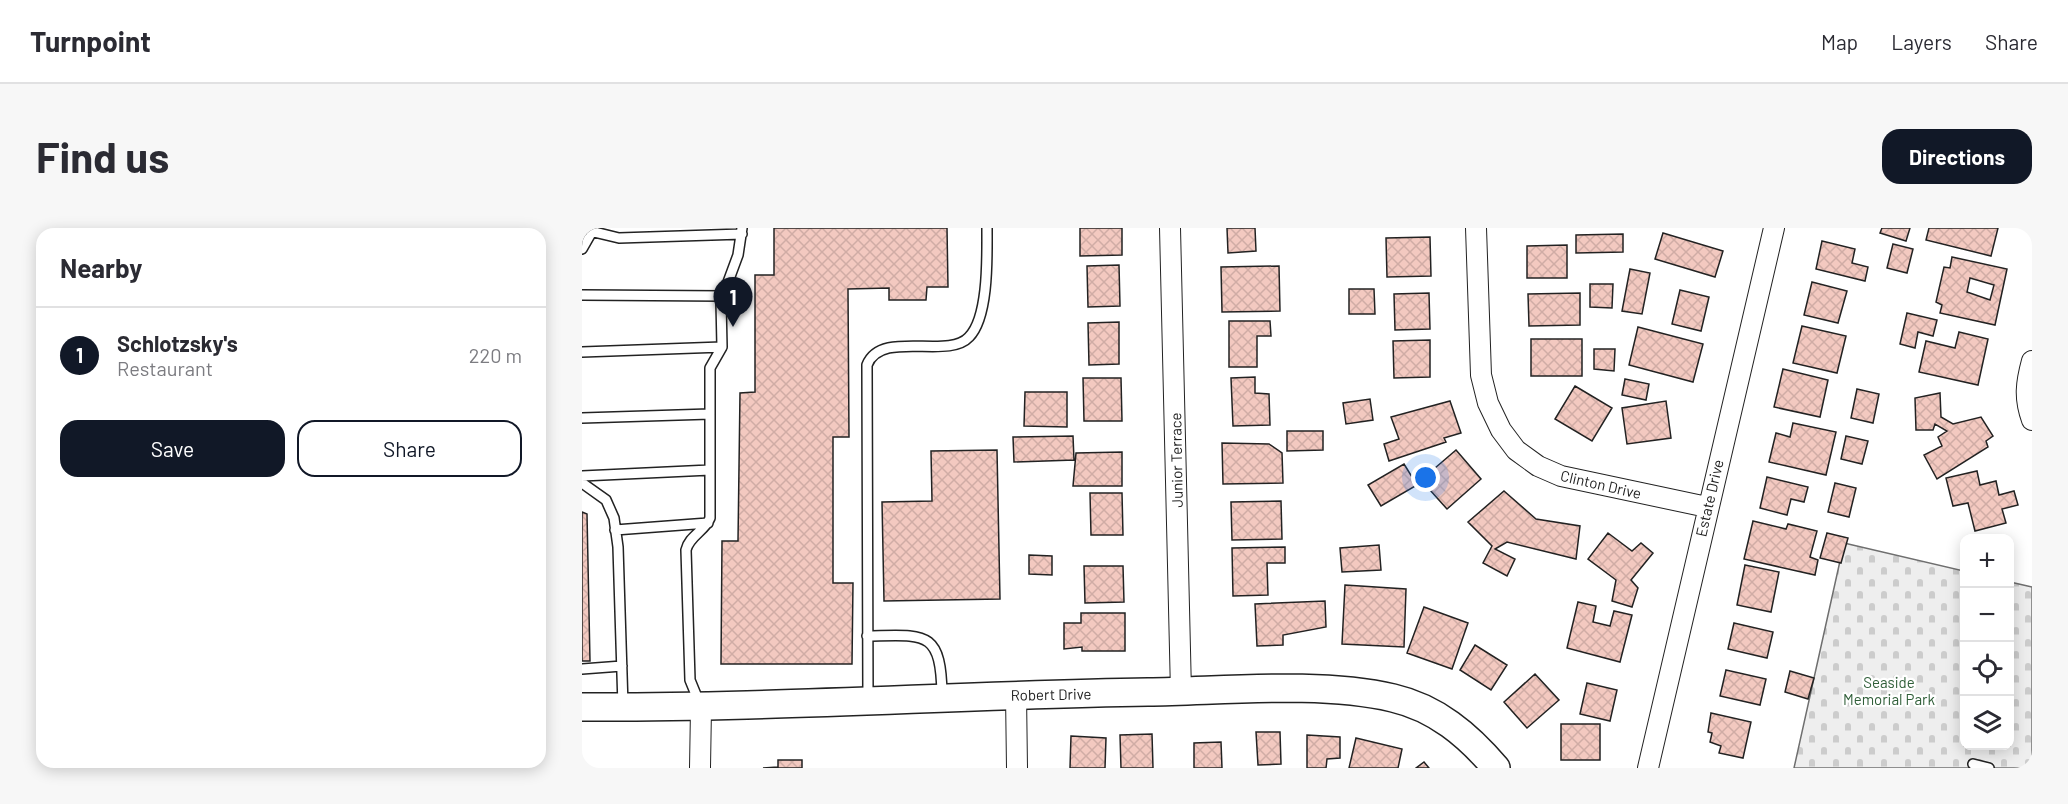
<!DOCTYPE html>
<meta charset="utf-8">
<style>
body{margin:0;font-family:Barlow,sans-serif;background:#f7f7f7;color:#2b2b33}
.controls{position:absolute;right:18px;bottom:18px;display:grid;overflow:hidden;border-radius:12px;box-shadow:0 3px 15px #0003}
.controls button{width:54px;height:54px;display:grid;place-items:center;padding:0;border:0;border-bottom:2px solid #e1e1e2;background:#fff;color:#2b2b33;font:30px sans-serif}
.you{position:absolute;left:844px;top:250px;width:21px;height:21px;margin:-15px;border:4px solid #fff;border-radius:50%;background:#1a73e8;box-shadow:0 0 0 9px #1a73e833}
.badge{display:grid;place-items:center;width:39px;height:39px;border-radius:50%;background:#111827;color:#fff;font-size:20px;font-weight:700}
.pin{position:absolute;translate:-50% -50px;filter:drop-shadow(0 2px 3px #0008)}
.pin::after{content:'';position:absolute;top:32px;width:21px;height:18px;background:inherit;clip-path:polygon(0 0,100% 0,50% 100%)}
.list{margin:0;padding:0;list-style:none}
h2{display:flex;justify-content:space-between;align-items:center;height:78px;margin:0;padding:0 24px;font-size:26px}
h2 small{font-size:20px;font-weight:400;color:#7c7c81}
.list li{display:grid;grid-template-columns:39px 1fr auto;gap:18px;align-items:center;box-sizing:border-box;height:96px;padding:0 24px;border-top:2px solid #e1e1e2}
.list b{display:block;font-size:22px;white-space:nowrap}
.list p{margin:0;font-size:20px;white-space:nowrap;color:#7c7c81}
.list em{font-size:20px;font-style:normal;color:#7c7c81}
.actions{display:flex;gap:12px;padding:18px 24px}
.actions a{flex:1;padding:14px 0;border:2px solid #111827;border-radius:18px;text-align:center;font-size:21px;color:#111827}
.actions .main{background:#111827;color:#fff}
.icon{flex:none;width:33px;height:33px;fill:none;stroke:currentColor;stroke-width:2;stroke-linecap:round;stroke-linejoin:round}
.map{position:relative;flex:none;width:1450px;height:540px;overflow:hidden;border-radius:18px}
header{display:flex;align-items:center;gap:36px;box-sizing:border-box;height:84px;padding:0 30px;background:#fff;border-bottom:2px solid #e1e1e2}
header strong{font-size:28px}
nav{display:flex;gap:33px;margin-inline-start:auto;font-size:21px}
.intro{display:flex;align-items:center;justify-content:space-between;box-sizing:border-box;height:144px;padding:0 36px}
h1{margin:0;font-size:42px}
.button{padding:15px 27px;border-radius:18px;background:#111827;color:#fff;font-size:21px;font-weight:700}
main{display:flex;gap:36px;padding:0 36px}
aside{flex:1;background:#fff;border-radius:18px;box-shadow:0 3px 15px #0003}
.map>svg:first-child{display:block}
</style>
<header>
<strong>Turnpoint</strong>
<nav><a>Map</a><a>Layers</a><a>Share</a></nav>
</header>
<div class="intro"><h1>Find us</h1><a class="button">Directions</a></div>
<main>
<aside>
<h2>Nearby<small></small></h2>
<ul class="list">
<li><span class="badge">1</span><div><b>Schlotzsky's</b><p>Restaurant</p></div><em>220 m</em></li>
</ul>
<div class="actions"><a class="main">Save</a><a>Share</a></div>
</aside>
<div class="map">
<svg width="1450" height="540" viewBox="0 0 1450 540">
<defs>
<pattern id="cemetery-stones" width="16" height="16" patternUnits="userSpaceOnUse" patternTransform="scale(1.5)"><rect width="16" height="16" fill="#eee"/><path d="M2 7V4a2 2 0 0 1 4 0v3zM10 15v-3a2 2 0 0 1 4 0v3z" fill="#ccc"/></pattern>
<pattern id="building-cross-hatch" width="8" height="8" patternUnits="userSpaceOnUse" patternTransform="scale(1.5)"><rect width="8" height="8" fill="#f3c9c0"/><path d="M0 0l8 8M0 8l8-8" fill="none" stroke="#d0aca5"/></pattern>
</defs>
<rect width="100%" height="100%" fill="#fff"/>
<path fill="url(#cemetery-stones)" stroke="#6f6f6f" stroke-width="1.5" d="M1262,315L1382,343V518H1428V354L1450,359V540H1212Z"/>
<path fill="url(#building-cross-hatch)" stroke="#222" stroke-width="1.5" fill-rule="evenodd" d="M192,0H365L366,59H345L344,72H307V60L266,61L267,209H251V355H271L270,436H139L140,313H156L158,165L173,164V47H192Z
M498,0H540V27L498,28Z
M645,0H673L674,23L646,25Z
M1300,0H1328L1324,13L1298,5Z
M1347,0H1416L1409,28L1344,12Z
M1081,5L1141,23L1133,49L1073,31Z
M1041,6V24L994,25V7Z
M848,9L849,48L805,49L804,10Z
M1240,13L1273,21L1270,35L1286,39L1283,53L1234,41Z
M1311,16L1331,21L1325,45L1305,40Z
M985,17V50H945V18Z
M1370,29L1425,41L1413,97L1358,85L1360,77L1354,74L1362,39L1368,40ZM1388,50L1412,57L1408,72L1385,64Z
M537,37L538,78L506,79L505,38Z
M697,38L698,83L640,84L639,39Z
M1048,41L1068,45L1060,86L1040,83Z
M1230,54L1265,63L1256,95L1222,87Z
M1008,56H1031L1030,80L1008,79Z
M767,61H792L793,86H767Z
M1098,62L1127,69L1119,103L1090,96Z
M847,65L848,101L813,102L812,66Z
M998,65V97L947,98L946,66Z
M1325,85L1355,92L1351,108L1336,104L1333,120L1318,116Z
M647,93H688L689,108H675V139H647Z
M537,94V136L507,137L506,95Z
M1220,98L1264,108L1255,145L1211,135Z
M1056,99L1121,116L1111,154L1047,137Z
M1377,104L1406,111L1396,157L1337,144L1344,113L1373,120Z
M949,111H1000V148H949Z
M848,112V149L812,150L811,113Z
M1012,121H1033L1032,143L1012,141Z
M1201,141L1246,152L1238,189L1192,179Z
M673,149V165L687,166L688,197L651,198L649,150Z
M501,150H539L540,193H502Z
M1043,151L1067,156L1064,172L1040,167Z
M993,158L1030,180L1010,213L973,191Z
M1275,161L1297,166L1291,195L1269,190Z
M443,164H485V199L442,198Z
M1358,165L1359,189L1371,196L1399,189L1411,208L1404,213L1406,219L1355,251L1342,227L1360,218L1356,209L1365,203L1353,196L1351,202H1334L1333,170Z
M788,171L791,192L764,196L761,175Z
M868,173L879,205L862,210L864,214L807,233L802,216L817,211L809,189Z
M1084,173L1089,210L1045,216L1040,180Z
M1211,195L1254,204L1244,247L1187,234L1194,205L1208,209Z
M705,203H741V222L705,223Z
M491,208L492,232L432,234L431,209Z
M1264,208L1286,213L1280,236L1259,231Z
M640,215L687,216L700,225L701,255L641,256Z
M415,222L418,371L302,373L300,274L350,273L349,223Z
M874,222L899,251L865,281L839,252Z
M540,224V258H491L494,225Z
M822,236L835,257L799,278L786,257Z
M1395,243L1398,257L1414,253L1417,267L1432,263L1436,277L1420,281L1424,295L1393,303L1386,275L1371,278L1364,250Z
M1185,249L1226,259L1222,274L1209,271L1205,287L1178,280Z
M1253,255L1274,260L1267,289L1246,284Z
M922,263L954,291L998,298L994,331L925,314L913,321L933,331L925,348L901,335L910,318L886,294Z
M508,265H540L541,307H509Z
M699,273L700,311L650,312L649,274Z
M0,284L5,286L8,433H0Z
M1171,293L1204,301L1206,296L1235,303L1228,329L1236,332L1233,347L1162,331Z
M1026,305L1050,323L1059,315L1071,325L1049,352L1056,360L1050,379L1030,373L1034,352L1006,331Z
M1245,305L1266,310L1259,335L1238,330Z
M797,317L799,342L760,344L758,320Z
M703,319V335H685L686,367L651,368L650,320Z
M447,327L470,328V347L447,346Z
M1163,337L1197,344L1189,384L1155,377Z
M502,338H541L542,374L503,375Z
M763,357L824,361L822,419L760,416Z
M743,373L744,399L701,407V417L675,418L673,376Z
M996,374L1014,378L1011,394L1028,398L1032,383L1050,387L1038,434L985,420Z
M842,379L886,395L870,441L825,425Z
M499,385H543V423H500V419L482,421V395H499Z
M1152,395L1191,404L1185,430L1146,421Z
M893,417L925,437L909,462L878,442Z
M1144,442L1184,451L1178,477L1138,468Z
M1208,443L1232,450L1226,471L1203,464Z
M953,446L977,472L945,500L922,474Z
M1005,455L1035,462L1028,493L998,486Z
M1129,485L1169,494L1161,530L1137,525L1139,518L1128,514L1130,505L1126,504Z
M979,496H1018V532H979Z
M674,504H698L699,536L676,537Z
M570,506L571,540H539L538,507Z
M725,507L758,509V530L745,531L744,540H725Z
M489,508L524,510L523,540H488Z
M774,510L820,521L816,540H767Z
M639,514L640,540H612V515Z
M196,532H220V540H181L196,539Z
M842,534L847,540H834Z"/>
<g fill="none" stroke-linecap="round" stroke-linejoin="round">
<defs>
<path id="lane" d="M0,1L37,10L160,6
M0,21L12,0
M0,67L141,68
M0,124L140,119
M0,190L128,186
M0,248L128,242
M0,255L24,272L32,290L36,319L41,478
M33,302L126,295
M285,408C343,407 359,401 360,467
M0,441L40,438
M286,471L285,137C299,101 366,132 387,109C407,89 405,27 405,0
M117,474L108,452L104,322C107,308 123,303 128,290V140L140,119L139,73L156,27L160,0
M1391,536L1407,540"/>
<path id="street" d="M588,0L599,464
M894,0L899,147L906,175L919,202L934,222L956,238L979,248L1125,279
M1450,133C1444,155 1442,170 1450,192
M434,466L435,540
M118,540L119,480
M1066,540L1192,0"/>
<path id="secondary" d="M0,479C189,480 377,467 566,464C642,463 738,453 811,470C854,480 886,507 914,540"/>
</defs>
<use href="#lane" stroke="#222" stroke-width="12"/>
<use href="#street" stroke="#222" stroke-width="22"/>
<use href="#secondary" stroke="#222" stroke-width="30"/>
<use href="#lane" stroke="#fff" stroke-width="9"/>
<use href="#street" stroke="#fff" stroke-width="20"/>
<use href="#secondary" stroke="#fff" stroke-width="27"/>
</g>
<g text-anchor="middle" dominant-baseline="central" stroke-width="4.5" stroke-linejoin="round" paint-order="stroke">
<g font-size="15" fill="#222" stroke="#fff">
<text transform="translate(594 232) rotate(-91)">Junior Terrace</text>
<text transform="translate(1019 256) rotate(13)">Clinton Drive</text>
<text transform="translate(1127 270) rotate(-77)">Estate Drive</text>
<text transform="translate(469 466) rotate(-1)">Robert Drive</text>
</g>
<g font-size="15" fill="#2f5e38" stroke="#fff">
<text x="1307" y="454">Seaside<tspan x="1307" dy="17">Memorial Park</tspan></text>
</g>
</g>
</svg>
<div class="controls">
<button>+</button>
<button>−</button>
<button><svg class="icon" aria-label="locate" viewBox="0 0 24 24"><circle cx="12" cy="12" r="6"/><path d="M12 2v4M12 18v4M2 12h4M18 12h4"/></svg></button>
<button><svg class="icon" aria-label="layers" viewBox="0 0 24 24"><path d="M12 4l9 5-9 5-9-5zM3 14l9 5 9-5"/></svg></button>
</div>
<div class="you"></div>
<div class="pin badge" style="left:151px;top:99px">1</div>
</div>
</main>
